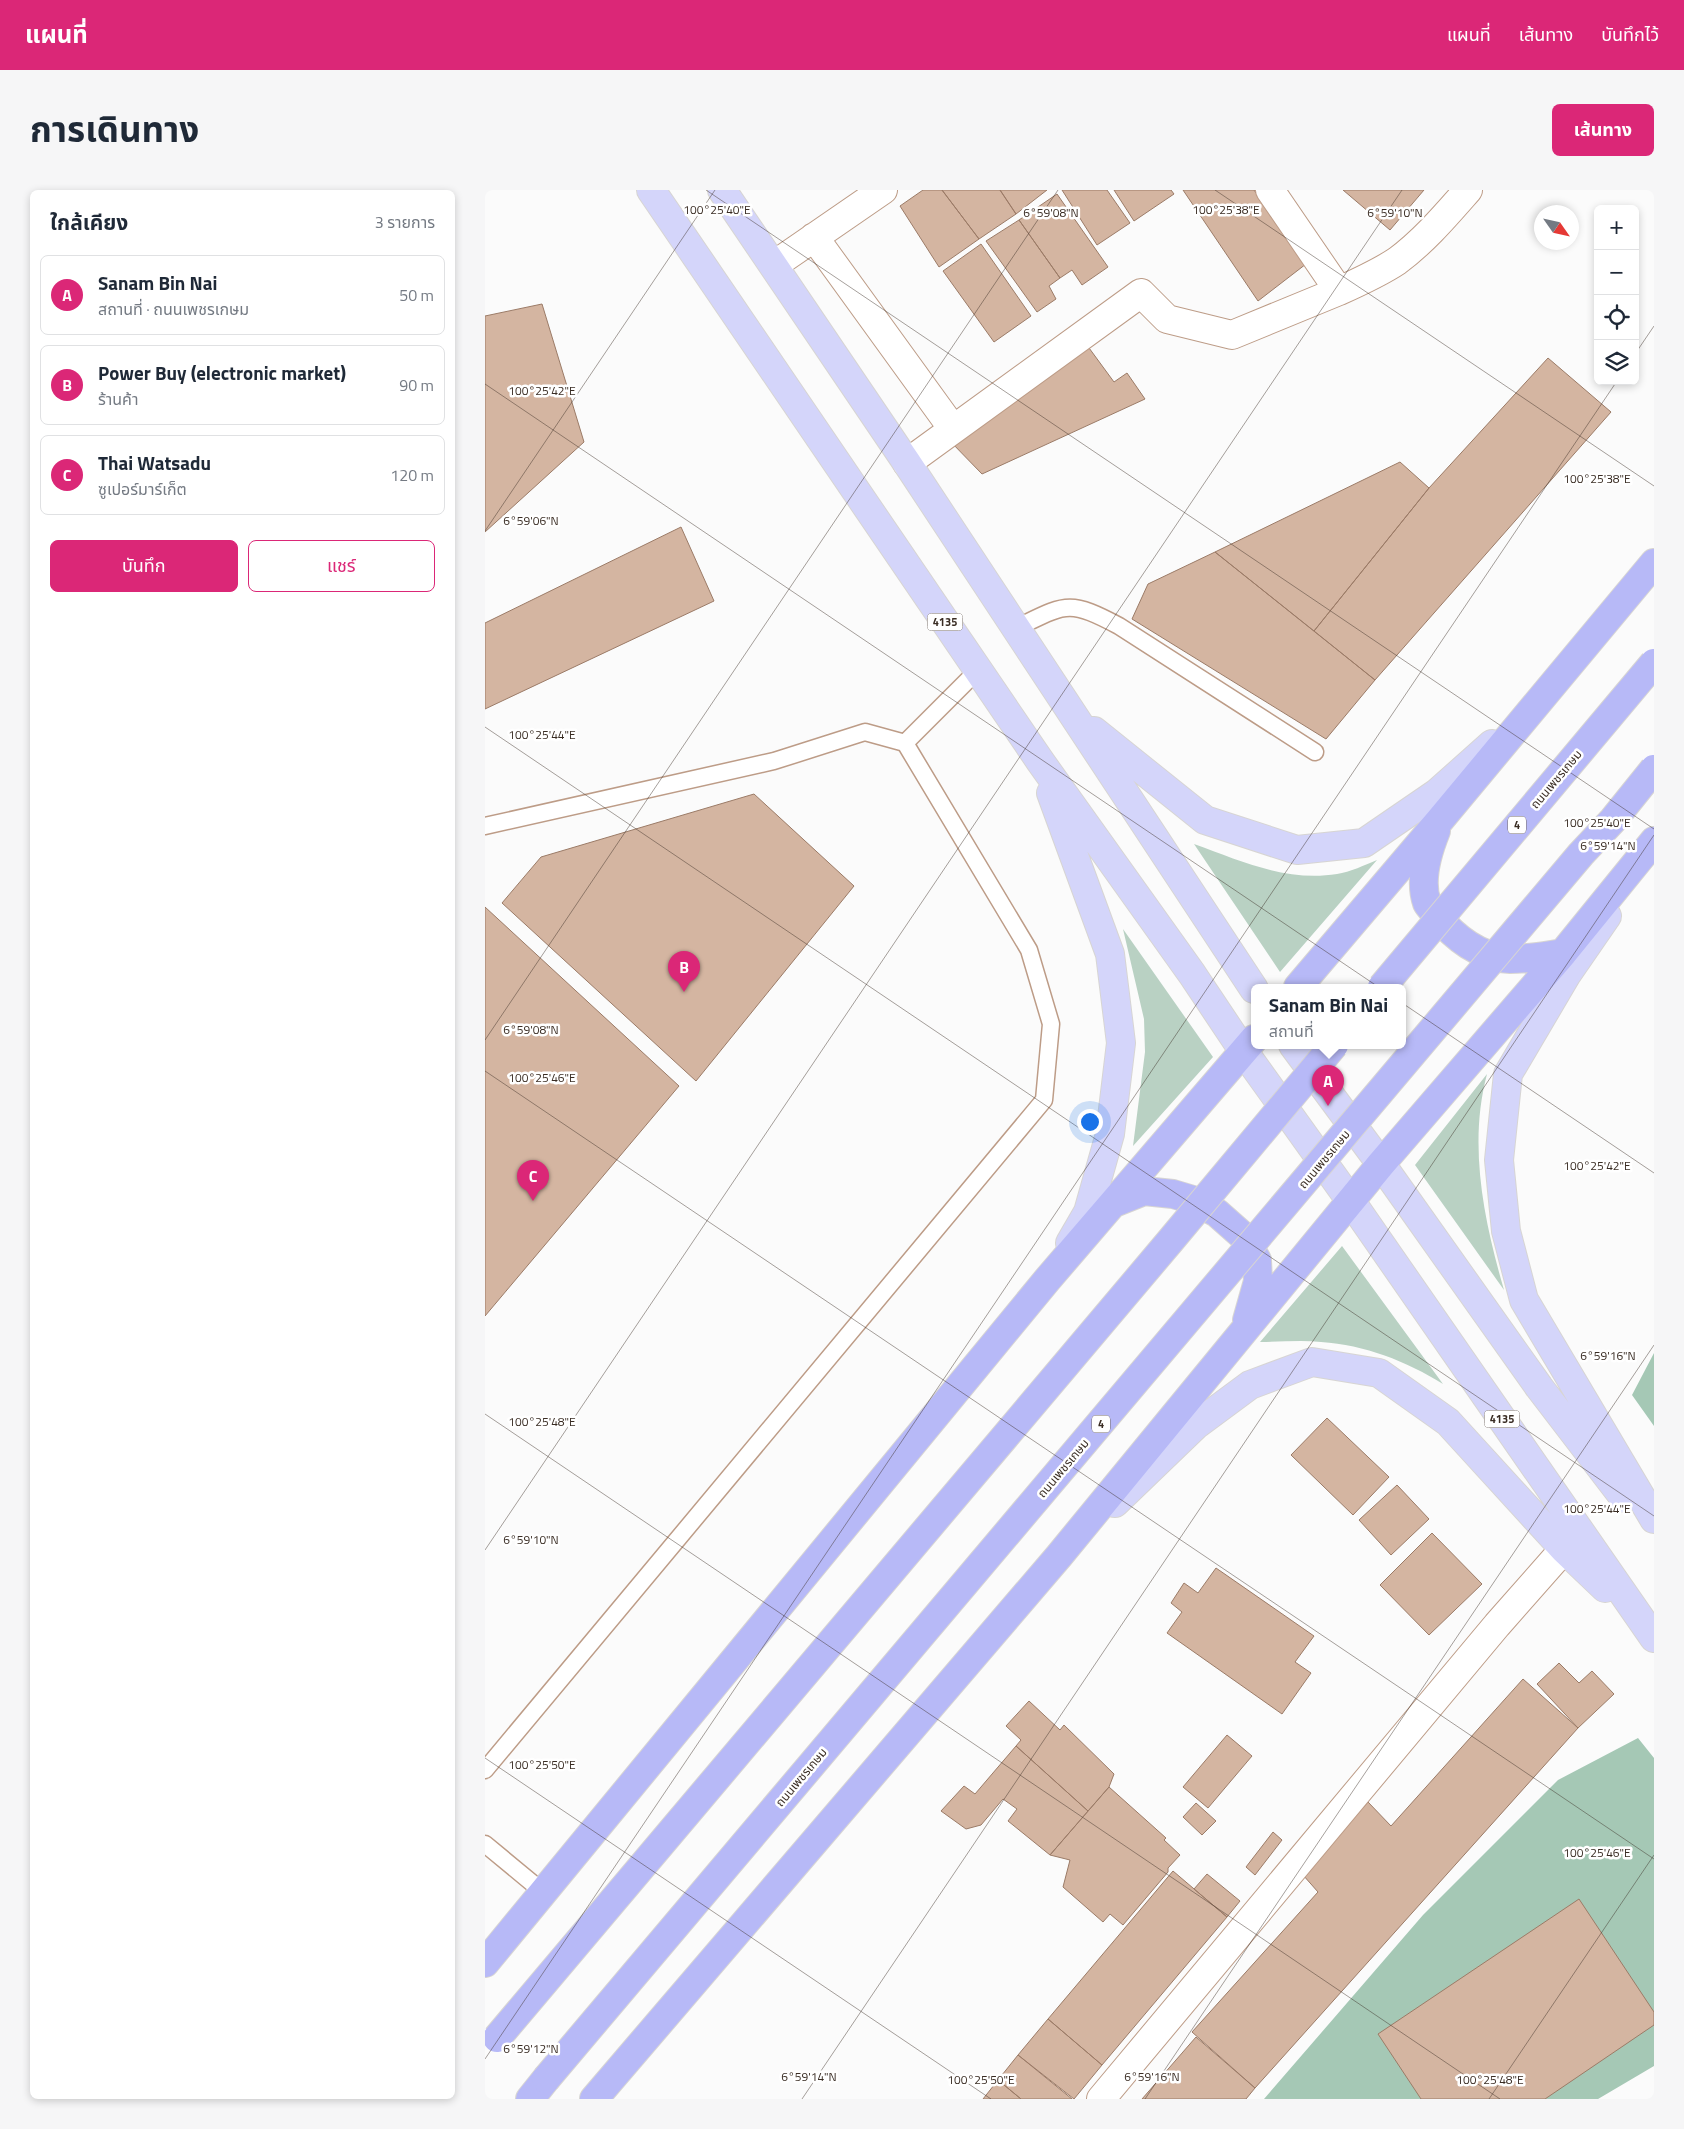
<!DOCTYPE html>
<html lang="th">
<meta charset="utf-8">
<style>
body{margin:0;font-family:"Titillium Web","Noto Sans Thai",sans-serif;background:#f6f6f7;color:#1f2937}
.controls{position:absolute;right:15px;top:15px;display:grid;overflow:hidden;border-radius:8px;box-shadow:0 2px 8px #0003}
.controls button{width:45px;height:45px;display:grid;place-items:center;padding:0;border:0;border-bottom:1px solid #e0e1e3;background:#fff;color:#1f2937;font:25px sans-serif}
.compass{position:absolute;left:1049px;top:15px;width:45px;height:45px;border-radius:50%;background:#fff;box-shadow:0 2px 8px #0003;rotate:124deg}
.you{position:absolute;left:604px;top:931px;width:18px;height:18px;margin:-12px;border:4px solid #fff;border-radius:50%;background:#1a73e8;box-shadow:0 0 0 8px #1a73e833}
.badge{display:grid;place-items:center;width:32px;height:32px;border-radius:50%;background:#db2777;color:#fff;font-size:16px;font-weight:700}
.pin{position:absolute;translate:-50% -41px;filter:drop-shadow(0 1px 2px #0008)}
.pin::after{content:'';position:absolute;top:26px;width:18px;height:15px;background:inherit;clip-path:polygon(0 0,100% 0,50% 100%)}
.popup{position:absolute;left:766px;top:794px;width:155px;height:65px;box-sizing:border-box;display:grid;place-content:center;border-radius:8px;background:#fff;filter:drop-shadow(0 1px 4px #0005);font-size:16px;white-space:nowrap;color:#747a83}
.popup b{font-size:19px;color:#1f2937}
.popup::after{content:'';position:absolute;left:50%;top:100%;margin-left:-10px;border:10px solid transparent;border-top-color:#fff}
.list{margin:0;padding:0;list-style:none}
h2{display:flex;justify-content:space-between;align-items:center;height:65px;margin:0;padding:0 20px;font-size:21px}
h2 small{font-size:16px;font-weight:400;color:#747a83}
.list li{display:grid;grid-template-columns:32px 1fr auto;gap:15px;align-items:center;box-sizing:border-box;height:80px;margin:0 10px 10px;padding:0 10px;border:1px solid #e0e1e3;border-radius:8px}
.list b{display:block;font-size:19px;white-space:nowrap}
.list p{margin:0;font-size:16px;white-space:nowrap;color:#747a83}
.list em{font-size:16px;font-style:normal;color:#747a83}
.actions{display:flex;gap:10px;padding:15px 20px}
.actions a{flex:1;padding:11px 0;border:1px solid #db2777;border-radius:8px;text-align:center;font-size:18px;color:#db2777}
.actions .main{background:#db2777;color:#fff}
.icon{flex:none;width:28px;height:28px;fill:none;stroke:currentColor;stroke-width:2;stroke-linecap:round;stroke-linejoin:round}
.map{position:relative;flex:none;width:1169px;height:1909px;overflow:hidden;border-radius:8px}
header{display:flex;align-items:center;gap:30px;box-sizing:border-box;height:70px;padding:0 25px;background:#db2777;color:#fff}
header strong{font-size:24px}
nav{display:flex;gap:28px;margin-inline-start:auto;font-size:18px}
.intro{display:flex;align-items:center;justify-content:space-between;box-sizing:border-box;height:120px;padding:0 30px}
h1{margin:0;font-size:35px}
.button{padding:12px 22px;border-radius:8px;background:#db2777;color:#fff;font-size:18px;font-weight:700}
main{display:flex;gap:30px;padding:0 30px}
aside{flex:1;background:#fff;border-radius:8px;box-shadow:0 2px 8px #0003}
.map>svg:first-child{display:block}
</style>
<header>
<strong>แผนที่</strong>
<nav><a>แผนที่</a><a>เส้นทาง</a><a>บันทึกไว้</a></nav>
</header>
<div class="intro"><h1>การเดินทาง</h1><a class="button">เส้นทาง</a></div>
<main>
<aside>
<h2>ใกล้เคียง<small>3 รายการ</small></h2>
<ul class="list">
<li><span class="badge">A</span><div><b>Sanam Bin Nai</b><p>สถานที่ · ถนนเพชรเกษม</p></div><em>50 m</em></li>
<li><span class="badge">B</span><div><b>Power Buy (electronic market)</b><p>ร้านค้า</p></div><em>90 m</em></li>
<li><span class="badge">C</span><div><b>Thai Watsadu</b><p>ซูเปอร์มาร์เก็ต</p></div><em>120 m</em></li>
</ul>
<div class="actions"><a class="main">บันทึก</a><a>แชร์</a></div>
</aside>
<div class="map">
<svg width="1169" height="1909" viewBox="0 0 1169 1909">
<rect width="100%" height="100%" fill="#fbfbfb"/>
<path fill="#b9d1c3" d="M709,654C756,671 801,692 852,684C865,682 880,675 892,670L795,782Z
M638,739L728,867L648,956L660,862L659,829Z
M1002,884C983,955 999,1031 1019,1100L930,975Z
M857,1056L958,1194C921,1171 880,1155 836,1152C816,1150 795,1152 775,1152Z"/>
<path fill="#a5c8b5" d="M1169,1163V1236L1147,1205Z
M1153,1548L1169,1568V1876L1113,1909H779L938,1725L1073,1590Z"/>
<path fill="#d4b5a1" stroke="#9b7b67" d="M438,0H457L494,49L454,77L415,16Z
M457,0H515L531,24L494,49Z
M515,0H562L531,24Z
M577,0H622L645,33L612,55Z
M629,0H686L689,4L649,31Z
M698,0H769L821,74L773,111Z
M858,0H939L905,40Z
M572,4L623,77L597,95L587,80L575,88L534,30Z
M534,30L575,88L564,96L571,109L552,122L501,51Z
M496,54L546,126L509,152L458,81Z
M57,114L99,252L0,342V126Z
M596,147L629,192L642,183L660,209L497,284L464,250Z
M1063,168L1126,222L890,490L829,441L944,298Z
M915,272L944,298L829,441L730,362Z
M196,337L229,411L0,519V433Z
M730,362L890,490L841,549L647,429L663,394Z
M269,604L369,696L211,891L17,713L56,667Z
M0,717L194,896L0,1126Z
M842,1228L904,1287L868,1325L806,1265Z
M912,1295L944,1329L906,1365L874,1330Z
M947,1343L997,1394L944,1445L895,1395Z
M731,1378L829,1446L810,1472L826,1483L797,1524L682,1443L697,1422L686,1413L699,1393L713,1403Z
M1074,1473L1094,1493L1107,1481L1129,1504L1093,1538L1052,1494Z
M1038,1489L1093,1538L770,1898L707,1842L833,1702L818,1685L883,1612L906,1636Z
M544,1511L575,1540L579,1535L629,1584L624,1597L603,1621L531,1556L536,1550L521,1536Z
M742,1545L767,1566L723,1618L698,1597Z
M531,1556L603,1621L565,1665L523,1631L532,1619L518,1609L496,1635L481,1639L456,1621L479,1596L490,1604Z
M624,1597L681,1648L679,1650L695,1665L683,1678V1682L638,1735L625,1724L618,1732L578,1697L585,1670L565,1665Z
M711,1613L731,1631L717,1645L698,1627Z
M788,1642L797,1650L770,1685L761,1677Z
M688,1681L742,1727L617,1875L563,1829Z
M722,1684L755,1711L742,1727L709,1699Z
M1094,1709L1169,1822V1835L1060,1909H936L893,1844Z
M563,1829L617,1875L589,1909L533,1865Z
M711,1847L770,1898L761,1909H657Z
M533,1865L587,1909H536L513,1890Z
M513,1890L536,1909H498Z"/>
<g fill="none" stroke-linecap="round" stroke-linejoin="round">
<defs>
<path id="lane" d="M531,438C581,414 583,409 634,436L830,562
M420,553L493,480
M0,636L289,571L380,542L420,553L544,760L566,834L559,910L0,1580
M0,1654L58,1702"/>
<path id="street" d="M329,47L468,239
M289,75L398,0
M854,101C874,92 894,83 912,71C939,51 961,25 983,0
M422,273L656,103L682,129L747,145L854,101L785,0
M616,1909L1012,1435L1079,1359"/>
<path id="primary" d="M166,0L555,571L707,784L759,862L865,1010L1169,1448
M237,0L422,273L769,799
M609,541L720,630L812,660L879,653L952,603L1007,554
M566,603L625,764L636,853L625,944L603,1022L585,1053
M1122,726L1082,784L1023,884L1014,970L1021,1041L1039,1110L1169,1329
M808,855L896,974L1054,1197L1139,1308
M630,1313L711,1235L765,1195L827,1172L894,1183L963,1232L1079,1359L1120,1398"/>
<path id="highway" d="M951,641C943,661 934,691 942,713C944,717 949,721 951,725C969,747 995,768 1025,769C1042,769 1061,766 1078,763
M813,797L955,630L1169,373
M629,1013L659,1001L688,1004L708,1010L732,1023L758,1046L772,1070L773,1091L762,1130
M0,1773L562,1090L769,849
M45,1909L61,1889
M109,1909L574,1366L896,974L1078,763L1169,651"/>
</defs>
<use href="#lane" stroke="#bd9c87" stroke-width="19"/>
<use href="#street" stroke="#bd9c87" stroke-width="30"/>
<use href="#primary" stroke="#d7d5d3" stroke-width="30"/>
<use href="#highway" stroke="#d7d5d3" stroke-width="30"/>
<use href="#lane" stroke="#fff" stroke-width="16"/>
<use href="#street" stroke="#fff" stroke-width="28"/>
<use href="#primary" stroke="#d4d5fa" stroke-width="28"/>
<use href="#highway" stroke="#b7b9f7" stroke-width="28"/>
<defs>
<path id="highway-bridge" d="M897,797L1169,473
M12,1848L686,1050L849,855
M61,1889L1096,664L1128,630L1169,579"/>
</defs>
<use href="#highway-bridge" stroke="#d7d5d3" stroke-width="30" stroke-linecap="butt"/>
<use href="#highway-bridge" stroke="#b7b9f7" stroke-width="28"/>
</g>
<path fill="none" stroke="#392c23" stroke-width="1" stroke-opacity="0.45" d="M221,0L1169,639M730,0L1169,296M1150,164L1169,136M0,194L1169,983M0,341L230,0M0,537L1169,1326M0,850L573,0M0,881L1169,1669M0,1224L1015,1909M0,1360L917,0M0,1568L506,1909M0,1869L1132,191M317,1909L1169,645M660,1909L1169,1155M1004,1909L1169,1665"/>
<g text-anchor="middle" dominant-baseline="central" stroke-width="5" stroke-linejoin="round" paint-order="stroke">
<g fill="#fff" stroke="#746b65" stroke-width="1">
<rect x="442.5" y="423.5" width="35" height="17" rx="4"/>
<rect x="1023" y="626.5" width="18" height="17" rx="4"/>
<rect x="999.5" y="1220.5" width="35" height="17" rx="4"/>
<rect x="607" y="1225.5" width="18" height="17" rx="4"/>
</g>
<g font-size="11" font-weight="bold" fill="#392c23">
<text x="460" y="432">4135</text>
<text x="1032" y="635">4</text>
<text x="1017" y="1229">4135</text>
<text x="616" y="1234">4</text>
</g>
<g font-size="12" fill="#392c23" stroke="#fff">
<text transform="translate(1071 589) rotate(-50)">ถนนเพชรเกษม</text>
<text transform="translate(839 969) rotate(-50)">ถนนเพชรเกษม</text>
<text transform="translate(578 1278) rotate(-50)">ถนนเพชรเกษม</text>
<text transform="translate(316 1587) rotate(-50)">ถนนเพชรเกษม</text>
</g>
</g>
<g font-size="12" text-anchor="middle" fill="#392c23" stroke="#fff" stroke-width="5" stroke-linejoin="round" paint-order="stroke">
<text x="741" y="24">100°25'38"E</text>
<text x="232" y="24">100°25'40"E</text>
<text x="566" y="27">6°59'08"N</text>
<text x="910" y="27">6°59'10"N</text>
<text x="57" y="205">100°25'42"E</text>
<text x="1112" y="293">100°25'38"E</text>
<text x="46" y="335">6°59'06"N</text>
<text x="57" y="549">100°25'44"E</text>
<text x="1112" y="637">100°25'40"E</text>
<text x="1123" y="660">6°59'14"N</text>
<text x="46" y="844">6°59'08"N</text>
<text x="57" y="892">100°25'46"E</text>
<text x="1112" y="980">100°25'42"E</text>
<text x="1123" y="1170">6°59'16"N</text>
<text x="57" y="1236">100°25'48"E</text>
<text x="1112" y="1323">100°25'44"E</text>
<text x="46" y="1354">6°59'10"N</text>
<text x="57" y="1579">100°25'50"E</text>
<text x="1112" y="1667">100°25'46"E</text>
<text x="46" y="1863">6°59'12"N</text>
<text x="324" y="1891">6°59'14"N</text>
<text x="667" y="1891">6°59'16"N</text>
<text x="496" y="1894">100°25'50"E</text>
<text x="1005" y="1894">100°25'48"E</text>
</g>
</svg>
<div class="controls">
<button>+</button>
<button>−</button>
<button><svg class="icon" aria-label="locate" viewBox="0 0 24 24"><circle cx="12" cy="12" r="6"/><path d="M12 2v4M12 18v4M2 12h4M18 12h4"/></svg></button>
<button><svg class="icon" aria-label="layers" viewBox="0 0 24 24"><path d="M12 4l9 5-9 5-9-5zM3 14l9 5 9-5"/></svg></button>
</div>
<svg class="compass" viewBox="-18 -18 36 36"><path d="M0-13l5 13h-10z" fill="#e53935"/><path d="M0 13l5-13h-10z" fill="#747a83"/></svg>
<div class="you"></div>
<div class="pin badge" style="left:843px;top:916px">A</div>
<div class="popup"><b>Sanam Bin Nai</b>สถานที่</div>
<div class="pin badge" style="left:199px;top:802px">B</div>
<div class="pin badge" style="left:48px;top:1011px">C</div>
</div>
</main>
